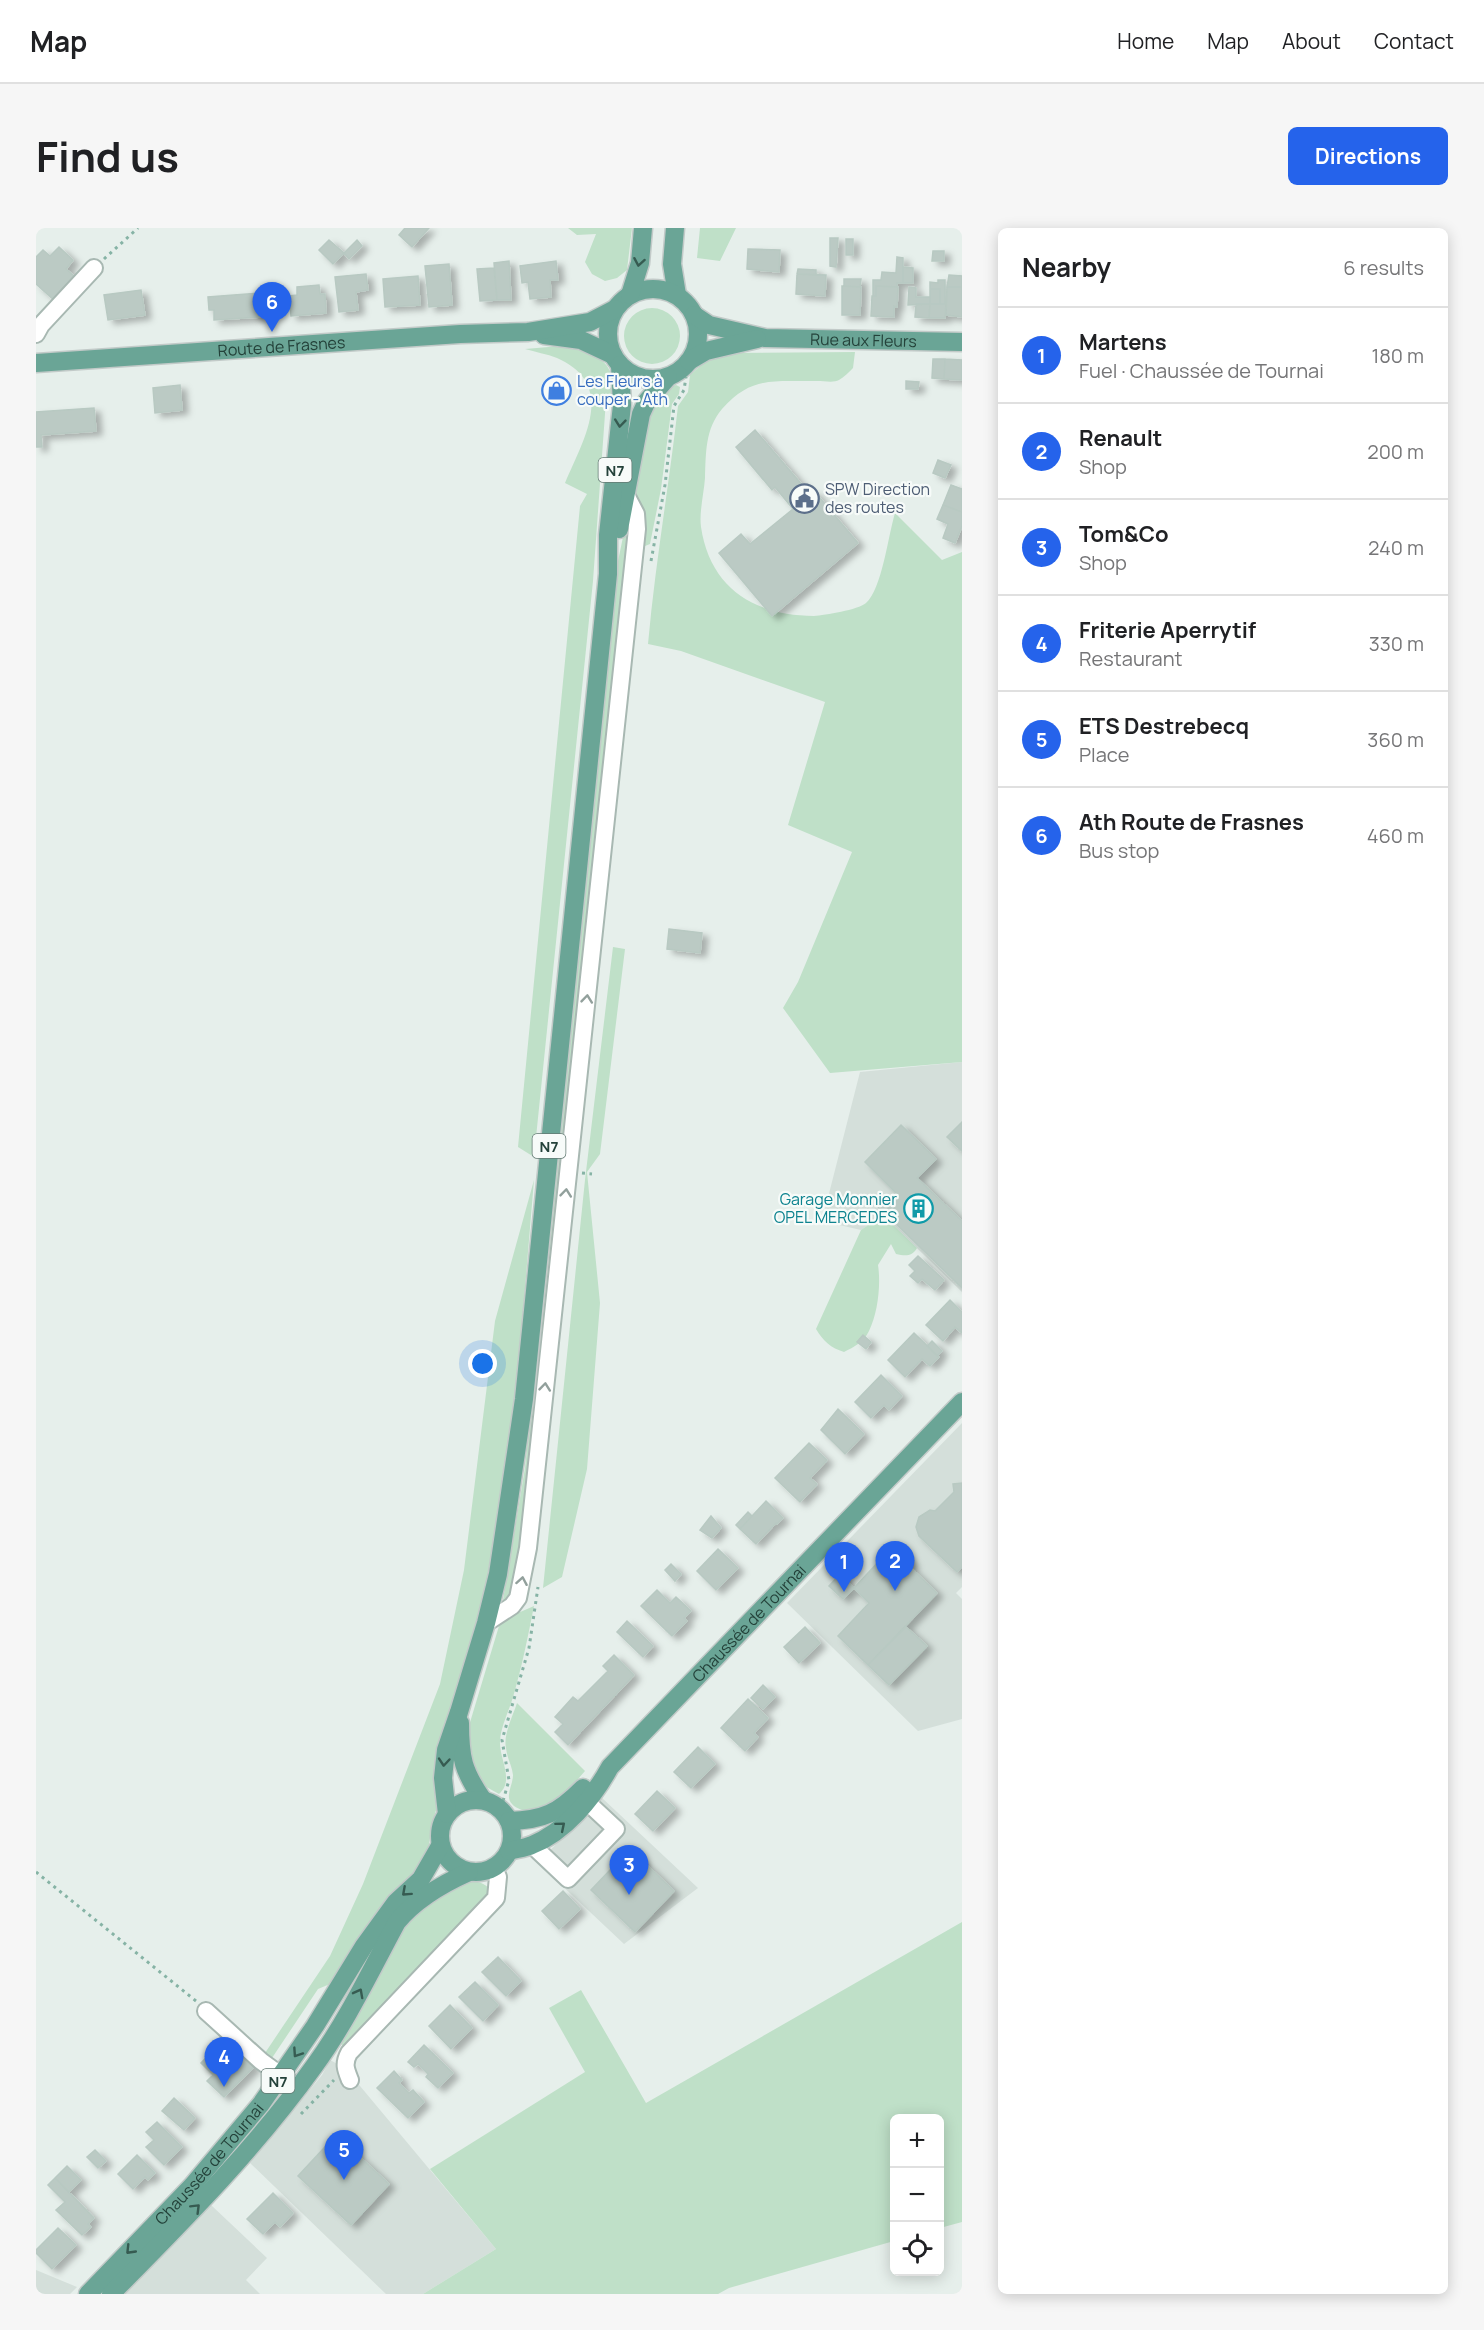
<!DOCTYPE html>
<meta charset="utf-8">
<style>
body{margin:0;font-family:Manrope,sans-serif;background:#f6f6f6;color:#202124}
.controls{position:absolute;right:18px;bottom:18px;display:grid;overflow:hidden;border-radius:9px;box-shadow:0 3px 15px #0003}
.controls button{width:54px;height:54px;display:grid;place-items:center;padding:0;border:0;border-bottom:2px solid #e0e0e0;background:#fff;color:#202124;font:30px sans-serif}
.you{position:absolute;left:447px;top:1136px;width:21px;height:21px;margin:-15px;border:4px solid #fff;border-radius:50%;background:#1a73e8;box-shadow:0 0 0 9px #1a73e833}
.badge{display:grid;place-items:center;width:39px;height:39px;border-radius:50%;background:#2563eb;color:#fff;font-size:20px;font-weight:700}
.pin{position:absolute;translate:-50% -50px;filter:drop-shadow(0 2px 3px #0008)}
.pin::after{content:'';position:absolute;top:32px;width:21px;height:18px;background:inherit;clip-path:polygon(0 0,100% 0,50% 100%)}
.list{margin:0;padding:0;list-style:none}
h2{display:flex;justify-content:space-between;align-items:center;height:78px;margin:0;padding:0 24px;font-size:26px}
h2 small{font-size:20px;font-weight:400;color:#757577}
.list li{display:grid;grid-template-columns:39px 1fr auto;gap:18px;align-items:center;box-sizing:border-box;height:96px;padding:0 24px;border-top:2px solid #e0e0e0}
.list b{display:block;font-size:22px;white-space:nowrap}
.list p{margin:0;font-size:20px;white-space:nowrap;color:#757577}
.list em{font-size:20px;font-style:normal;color:#757577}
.icon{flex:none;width:33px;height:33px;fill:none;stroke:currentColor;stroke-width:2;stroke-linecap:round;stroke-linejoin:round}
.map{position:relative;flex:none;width:926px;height:2066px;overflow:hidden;border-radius:9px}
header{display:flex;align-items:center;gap:36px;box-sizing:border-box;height:84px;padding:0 30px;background:#fff;border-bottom:2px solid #e0e0e0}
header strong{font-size:28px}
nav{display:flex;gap:33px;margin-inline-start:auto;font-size:21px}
.intro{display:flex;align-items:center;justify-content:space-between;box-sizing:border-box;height:144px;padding:0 36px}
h1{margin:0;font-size:42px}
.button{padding:15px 27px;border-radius:9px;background:#2563eb;color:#fff;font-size:21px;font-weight:700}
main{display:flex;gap:36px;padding:0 36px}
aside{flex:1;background:#fff;border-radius:9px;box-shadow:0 3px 15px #0003}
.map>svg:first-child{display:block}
</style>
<header>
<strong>Map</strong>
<nav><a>Home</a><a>Map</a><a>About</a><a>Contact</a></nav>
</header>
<div class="intro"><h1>Find us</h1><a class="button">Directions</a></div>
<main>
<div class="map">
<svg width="926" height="2066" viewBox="0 0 926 2066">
<defs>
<filter id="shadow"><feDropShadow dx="6" dy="4" stdDeviation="3" flood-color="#0004"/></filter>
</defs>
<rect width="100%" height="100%" fill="#e6efeb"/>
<path fill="#d4dfda" d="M926,834V1064L847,987L825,1002L786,993L824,844Z
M926,1195V1359L920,1365L926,1371V1491L882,1503L751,1375Z
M565,1569L662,1660L588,1716L502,1635Z
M294,1832L309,1840L460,2021L387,2066H350L214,1935L286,1847Z
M175,1977L231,2030L210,2052L224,2066H87Z
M0,2042L41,2059L34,2066H0Z"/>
<path fill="#bfe0c8" d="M532,0H596L591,42L581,50L569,53L556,46L549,34L560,6L541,7Z
M664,0H700L684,33L661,30Z
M588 108a28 28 0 1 1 56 0a28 28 0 1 1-56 0Z
M536,117C568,131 576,133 580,170L570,172L557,353L498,929L482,919L544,278L551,266L529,255C547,212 582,157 521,130C511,126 499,124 489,121Z
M819,124L817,140C813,144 808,149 803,152C798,155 788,153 781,153C739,154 716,147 686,181C669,201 670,225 669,250C668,265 663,284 665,299C674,360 719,388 778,388C789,387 822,382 830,375C846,361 852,308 859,285L906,332L926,324V834L794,845L747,780L762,754L816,624L752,597L789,474L645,423L612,416C619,337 633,258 642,178L652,164L654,147L672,131L687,125Z
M640,157L644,159L643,166L636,176L625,261L614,316L609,318L604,314L606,290L598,264L611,183L632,160Z
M592,285L597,293L529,943L478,1371L466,1378L489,1240L582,333Z
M577,719L589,721L564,926L551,944L564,1075L551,1241L526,1349L507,1360L549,952Z
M498,952L480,1168L454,1340L442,1388L402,1522V1576L397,1592L391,1628L383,1641L356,1665L335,1694L294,1756L282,1761L236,1830L227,1828L294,1728L327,1656L404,1456L428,1342L459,1093Z
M847,987L881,1020C876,1029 869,1028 860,1026L855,1016L842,1037C845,1056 842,1085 833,1103C828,1114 818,1119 808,1124C795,1120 787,1113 780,1101L825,1002Z
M498,1378C492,1408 486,1439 477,1469C473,1483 465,1498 464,1513C463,1531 479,1552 463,1566L445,1556L438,1548L429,1511L463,1398L475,1388Z
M481,1475L549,1543C533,1561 514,1591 486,1582C481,1580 474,1577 473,1570C472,1563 477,1555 477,1547C476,1538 471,1530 470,1520C467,1506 477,1488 481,1475Z
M435,1653C449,1654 453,1659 460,1670L313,1825L304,1815L367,1699C386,1677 409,1664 435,1653Z
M926,1694V1994L904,2000V1890H858V2013L693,2060L682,2066H387L460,2021L394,1941L549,1844L513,1780L545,1762L610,1875Z"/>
<path fill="#bbcac4" stroke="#b8c9c2" stroke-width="1.5" filter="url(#shadow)" d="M369,0H393L376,19L363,7Z
M794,10H802L800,39L794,38Z
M810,11H817V27H810Z
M293,12L308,25L297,36L283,22Z
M321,12L326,18L313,31L308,25Z
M23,19L37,32L30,41L40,50L19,73L0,56V29L7,22L14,28Z
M712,21L744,22L743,44L711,41Z
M897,23H908V33H896Z
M861,29L867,30V55H861V59L840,58V68H837V52H845L846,44L860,45Z
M473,33L475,72H461L458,35Z
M520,33L522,52H514L515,69L494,71L492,54L486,55L484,38Z
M413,36L416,77L393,79L389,38Z
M867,39L877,40V55H867Z
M458,40L461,72L444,73L441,41Z
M762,41L780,42V47L761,46Z
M330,46L332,62L320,64L322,82L303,84L299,49Z
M761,46L790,47L789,68L760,66Z
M913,47L926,48V59H911Z
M382,48L384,77L349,79L347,51Z
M808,51H825L824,59L808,58Z
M902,52H909V76H904V61H894V54L902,55Z
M283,57L284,66H289L290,85L255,88L253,68L261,67V59Z
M806,58L825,59L824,87H806Z
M840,58L862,59L861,79L858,78V89L835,88L836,68H840Z
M873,59L880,60V69H894V76L872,77Z
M911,59H926V89L910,87Z
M894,61H904V76H894Z
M105,62L109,87L72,92L68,67Z
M224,65L225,89L178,92V82H173L172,69Z
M880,76H894L893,90L879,89Z
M894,76H910L909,90H893Z
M897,131H909L908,151L896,150Z
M909,131L926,132V152L908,151Z
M870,153L883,154L882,161H870Z
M144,157L146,182L119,185L117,160Z
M58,180L60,203L5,207L6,219H0V184Z
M719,202L774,266L778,263L822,315L736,388L683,325L705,306L714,316L757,281L739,259L736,262L700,219Z
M902,232L915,237L909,250L897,245Z
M915,257L926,261V284L907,277Z
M907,277L926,284V298L919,315L907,310L912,296L901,291Z
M633,701L666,705L664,725L631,721Z
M926,894V923L911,909Z
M865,897L900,931L881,950L926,993V1060L848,984L863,968L829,934Z
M849,968L857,975L848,984L840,977Z
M882,1028L908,1052L899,1062L886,1051L882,1055L874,1048L879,1043L873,1037Z
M914,1072L926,1084V1105L919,1099L907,1113L890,1097Z
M878,1105L903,1129L894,1138L886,1131L869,1149L852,1132Z
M827,1107L835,1114L830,1121L821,1114Z
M896,1113L906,1123L901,1128L891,1118Z
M845,1147L866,1168L853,1182L848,1177L835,1190L819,1174Z
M802,1181L828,1206L809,1226L785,1202Z
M773,1215L791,1232L774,1250L781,1256L764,1274L739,1250Z
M926,1255V1339L921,1344L883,1308L880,1299L883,1289L894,1282L899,1283L918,1264L917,1256Z
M730,1273L747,1290L741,1296L740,1295L720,1316L704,1301Z
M712,1284L716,1288L704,1301L700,1297Z
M675,1288L685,1300L676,1310L664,1302Z
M858,1317L877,1335L874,1339L901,1365L832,1437L802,1408L833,1375L818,1360Z
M682,1321L702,1340L680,1362L661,1343Z
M635,1336L645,1346L639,1353L629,1342Z
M804,1346L818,1360L807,1371L793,1358Z
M621,1362L634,1375L640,1369L655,1383L648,1390L651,1393L636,1408L605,1378Z
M591,1393L617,1418L607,1429L581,1404Z
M769,1399L784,1415L763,1435L748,1419Z
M870,1399L891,1418L853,1457L832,1437Z
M578,1427L598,1447L532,1517L519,1504L527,1496L519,1489L537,1469L542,1473L572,1443L567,1438Z
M727,1457L739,1469L727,1481L715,1470Z
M712,1471L732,1490L718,1505L722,1509L709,1523L685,1500Z
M662,1519L679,1536L655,1560L638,1544Z
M621,1563L639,1580L617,1603L599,1586Z
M594,1621L638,1663L599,1704L555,1662Z
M527,1663L544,1681L523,1701L506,1683Z
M462,1729L485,1753L470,1768L446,1744Z
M439,1754L462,1777L447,1793L423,1769Z
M414,1777L436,1800L415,1821L393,1798Z
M189,1810L219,1838L188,1869L171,1853L177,1847L165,1835Z
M388,1817L417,1845L402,1860L390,1849L392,1846L382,1836L378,1839L372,1834Z
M358,1843L366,1852L363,1855L373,1865L377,1862L388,1874L372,1890L341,1860Z
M138,1870L159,1890L148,1902L126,1883Z
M121,1894L146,1919L128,1937L110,1919L118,1912L110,1904Z
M300,1907L353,1956L315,1997L262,1948Z
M59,1922L70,1933L62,1940L51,1929Z
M101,1927L119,1945L112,1952L109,1949L97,1961L82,1946Z
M31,1938L45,1952L33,1964L19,1950Z
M19,1950L58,1990L52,1996L55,1999L46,2007L20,1982L29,1974L12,1957Z
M237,1965L257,1985L244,1999L239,1994L227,2006L211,1991Z
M22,2000L40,2017L16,2041L0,2025V2022Z"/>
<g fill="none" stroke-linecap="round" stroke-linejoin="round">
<defs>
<path id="minor" d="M0,106L5,97L58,40
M450,1395L476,1378L482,1370L492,1320L601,301L600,286L590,267
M496,1617L532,1651L580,1601L550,1573
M170,1783L225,1833L262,1860
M314,1852C310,1842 307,1836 313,1825L460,1670L462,1649L458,1640"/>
<g id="major">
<path d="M639,0L636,36L641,67"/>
<circle cx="617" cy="106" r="45"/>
<path d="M594,67L604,35L607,0"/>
<path id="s1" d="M658,87L673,97L729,110L926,114"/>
<path d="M508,107L545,112L577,127"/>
<path d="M653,133L670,123L721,111"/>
<path id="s2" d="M0,135L424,106L492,104L554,94L579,81"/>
<path d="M583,301L605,186L611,173L632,149"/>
<path d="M424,1495C424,1530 427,1543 447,1572"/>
<circle cx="440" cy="1608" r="36"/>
<path d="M411,1586L407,1550L410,1522L423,1484L450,1395L462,1346L488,1171L572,346V307L586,177L584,137"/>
<path d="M473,1593C508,1592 522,1585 547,1560"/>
<path id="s3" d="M473,1623C480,1621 489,1620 496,1617C529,1604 557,1570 574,1539L926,1174"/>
<path id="s4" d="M52,2066L156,1958L225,1876L279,1798L328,1718L360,1674L385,1651L404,1618"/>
<path d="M75,2066C147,1993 219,1921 279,1837C311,1793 335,1742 361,1694C380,1671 406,1656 433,1644"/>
</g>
</defs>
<use href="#minor" stroke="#a8b8b2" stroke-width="20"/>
<use href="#major" stroke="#c2cac8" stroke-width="21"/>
<path stroke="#86b3a5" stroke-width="3" stroke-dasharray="3 4.5" stroke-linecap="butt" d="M68,31L102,0
M615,333L629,257L638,178L648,162L650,149
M546,945L556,946
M465,1580L473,1552L466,1512L493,1420L502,1359
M0,1644L160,1773
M265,1886L298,1852"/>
<use href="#minor" stroke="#fff" stroke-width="16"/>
<use href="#major" stroke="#6aa596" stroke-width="18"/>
</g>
<defs><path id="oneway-chevron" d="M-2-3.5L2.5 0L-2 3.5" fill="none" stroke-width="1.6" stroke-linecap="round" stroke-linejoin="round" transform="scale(1.5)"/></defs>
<g stroke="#365b51">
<use href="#oneway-chevron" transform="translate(603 34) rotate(100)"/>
<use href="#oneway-chevron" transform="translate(584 195) rotate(96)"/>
<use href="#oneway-chevron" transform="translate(408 1534) rotate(95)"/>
<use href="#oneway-chevron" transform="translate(525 1598) rotate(-40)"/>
<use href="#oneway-chevron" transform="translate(370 1664) rotate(138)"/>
<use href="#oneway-chevron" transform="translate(323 1765) rotate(-62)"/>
<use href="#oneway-chevron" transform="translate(261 1825) rotate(124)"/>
<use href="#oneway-chevron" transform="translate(160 1980) rotate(-45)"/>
<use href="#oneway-chevron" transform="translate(94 2022) rotate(134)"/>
</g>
<g stroke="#92a09c">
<use href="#oneway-chevron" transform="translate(551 771) rotate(-84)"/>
<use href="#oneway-chevron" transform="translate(530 965) rotate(-84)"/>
<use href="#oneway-chevron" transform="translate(509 1159) rotate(-84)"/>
<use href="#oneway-chevron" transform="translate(486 1353) rotate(-80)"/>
</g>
<defs>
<symbol id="shop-ring" viewBox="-11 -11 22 22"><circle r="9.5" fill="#f7fbf9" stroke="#3f7fe0" stroke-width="1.5"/><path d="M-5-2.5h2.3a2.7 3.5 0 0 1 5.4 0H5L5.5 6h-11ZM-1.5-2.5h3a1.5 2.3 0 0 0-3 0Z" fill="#3f7fe0"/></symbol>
<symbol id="civic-ring" viewBox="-11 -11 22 22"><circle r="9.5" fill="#f7fbf9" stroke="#5c6f8a" stroke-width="1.5"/><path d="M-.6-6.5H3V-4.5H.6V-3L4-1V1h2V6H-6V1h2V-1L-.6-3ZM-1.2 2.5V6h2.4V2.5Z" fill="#5c6f8a"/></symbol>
<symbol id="building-ring" viewBox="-11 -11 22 22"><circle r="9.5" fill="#f7fbf9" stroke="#0f9aa8" stroke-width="1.5"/><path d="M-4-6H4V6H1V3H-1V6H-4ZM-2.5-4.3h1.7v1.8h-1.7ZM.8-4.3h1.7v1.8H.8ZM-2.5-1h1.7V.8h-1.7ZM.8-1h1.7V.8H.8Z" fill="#0f9aa8"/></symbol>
</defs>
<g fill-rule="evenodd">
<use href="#shop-ring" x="504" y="146" width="33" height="33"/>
<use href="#civic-ring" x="752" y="254" width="33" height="33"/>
<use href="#building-ring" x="866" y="964" width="33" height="33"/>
</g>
<g text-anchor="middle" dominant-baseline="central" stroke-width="4.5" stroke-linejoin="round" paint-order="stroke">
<g fill="#f7fbf9" stroke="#637a73" stroke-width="1.5">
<rect x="562.5" y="230" width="33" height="24" rx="4.5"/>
<rect x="496.5" y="906" width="33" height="24" rx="4.5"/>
<rect x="225.5" y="1841" width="33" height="24" rx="4.5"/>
</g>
<g font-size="15" font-weight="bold" fill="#24423a">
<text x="579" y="242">N7</text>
<text x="513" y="918">N7</text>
<text x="242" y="1853">N7</text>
</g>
<g font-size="16" fill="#24423a" stroke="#f7fbf9">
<text stroke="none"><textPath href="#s1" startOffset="174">Rue aux Fleurs</textPath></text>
<text stroke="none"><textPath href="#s2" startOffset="246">Route de Frasnes</textPath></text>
<text stroke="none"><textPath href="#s3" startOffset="336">Chaussée de Tournai</textPath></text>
<text stroke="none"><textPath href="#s4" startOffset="178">Chaussée de Tournai</textPath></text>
</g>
<g font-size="16" fill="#366cbe" stroke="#f7fbf9" text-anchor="start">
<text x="541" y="153">Les Fleurs à<tspan x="541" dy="18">couper - Ath</tspan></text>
</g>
<g font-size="16" fill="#4e5e75" stroke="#f7fbf9" text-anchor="start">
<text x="789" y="261">SPW Direction<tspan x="789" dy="18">des routes</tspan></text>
</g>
<g font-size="16" fill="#0d838f" stroke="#f7fbf9" text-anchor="end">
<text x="861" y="971">Garage Monnier<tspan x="861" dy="18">OPEL MERCEDES</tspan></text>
</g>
</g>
</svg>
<div class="controls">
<button>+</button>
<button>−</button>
<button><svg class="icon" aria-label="locate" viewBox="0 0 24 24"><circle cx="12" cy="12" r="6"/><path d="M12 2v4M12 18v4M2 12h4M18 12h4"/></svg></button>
</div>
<div class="you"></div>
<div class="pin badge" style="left:808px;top:1364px">1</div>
<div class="pin badge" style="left:859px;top:1363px">2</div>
<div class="pin badge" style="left:593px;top:1667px">3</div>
<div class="pin badge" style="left:188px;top:1859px">4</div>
<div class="pin badge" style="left:308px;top:1952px">5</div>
<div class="pin badge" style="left:236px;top:104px">6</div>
</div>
<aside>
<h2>Nearby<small>6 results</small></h2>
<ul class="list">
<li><span class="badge">1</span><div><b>Martens</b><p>Fuel · Chaussée de Tournai</p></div><em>180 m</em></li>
<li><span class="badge">2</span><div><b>Renault</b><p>Shop</p></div><em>200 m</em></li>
<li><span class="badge">3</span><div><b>Tom&amp;Co</b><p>Shop</p></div><em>240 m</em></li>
<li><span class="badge">4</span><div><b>Friterie Aperrytif</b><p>Restaurant</p></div><em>330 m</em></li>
<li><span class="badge">5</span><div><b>ETS Destrebecq</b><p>Place</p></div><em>360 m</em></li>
<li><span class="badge">6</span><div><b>Ath Route de Frasnes</b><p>Bus stop</p></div><em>460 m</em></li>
</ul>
</aside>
</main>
